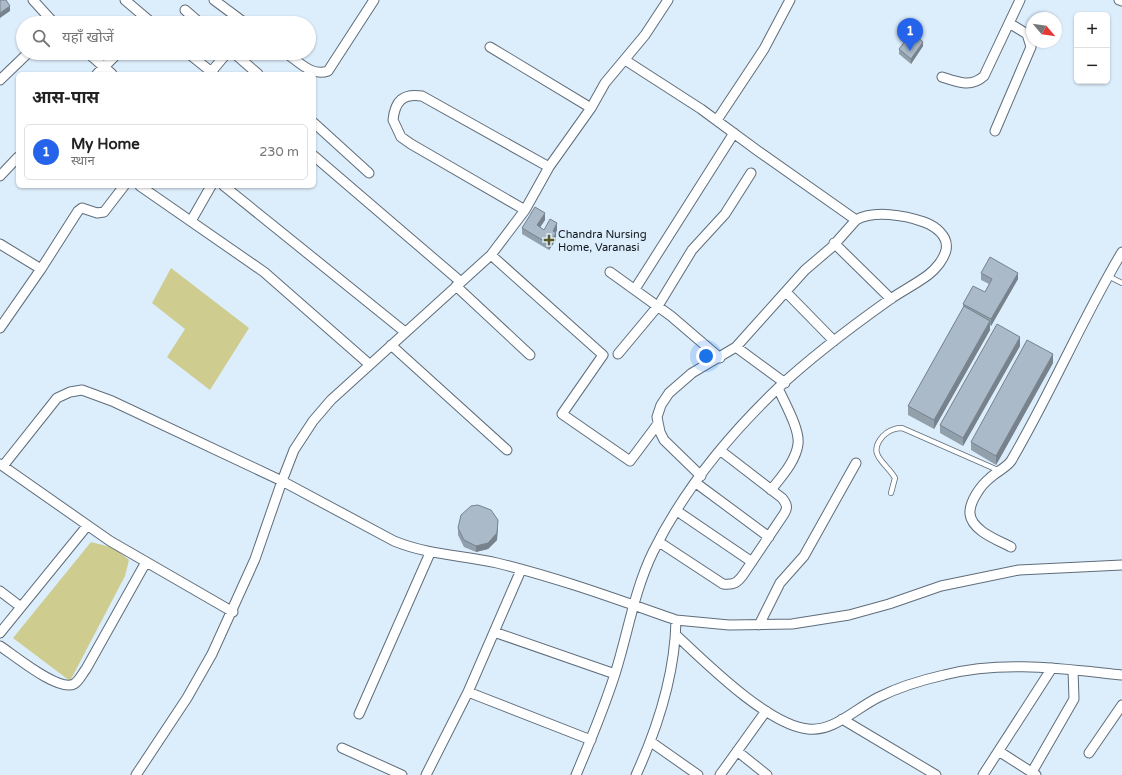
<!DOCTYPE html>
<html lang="hi">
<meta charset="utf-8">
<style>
body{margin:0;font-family:"Varela Round","Noto Sans Devanagari",sans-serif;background:#f6f6f6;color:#222}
.controls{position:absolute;right:12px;top:12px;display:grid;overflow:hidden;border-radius:6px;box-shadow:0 1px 3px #0004}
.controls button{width:36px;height:36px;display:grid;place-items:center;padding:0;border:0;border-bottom:1px solid #e0e0e0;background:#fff;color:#222;font:20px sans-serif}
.compass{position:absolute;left:1026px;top:12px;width:36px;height:36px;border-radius:50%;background:#fff;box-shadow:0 1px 3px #0004;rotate:119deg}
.you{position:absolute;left:706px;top:356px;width:14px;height:14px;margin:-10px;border:3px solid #fff;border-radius:50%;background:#1a73e8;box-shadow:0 0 0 6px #1a73e833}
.badge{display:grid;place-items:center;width:26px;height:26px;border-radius:50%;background:#2563eb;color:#fff;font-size:13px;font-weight:700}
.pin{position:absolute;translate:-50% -33px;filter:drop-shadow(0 1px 2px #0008)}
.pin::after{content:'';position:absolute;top:21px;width:14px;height:12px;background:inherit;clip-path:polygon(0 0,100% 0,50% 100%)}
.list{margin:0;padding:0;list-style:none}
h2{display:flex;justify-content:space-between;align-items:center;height:52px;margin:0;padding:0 16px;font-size:17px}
h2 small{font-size:13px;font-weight:400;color:#767676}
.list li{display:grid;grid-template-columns:26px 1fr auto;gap:12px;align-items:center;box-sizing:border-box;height:56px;margin:0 8px 8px;padding:0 8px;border:1px solid #e0e0e0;border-radius:6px}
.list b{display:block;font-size:15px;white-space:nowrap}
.list p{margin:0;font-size:13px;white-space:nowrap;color:#767676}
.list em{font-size:13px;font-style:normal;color:#767676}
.icon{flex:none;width:22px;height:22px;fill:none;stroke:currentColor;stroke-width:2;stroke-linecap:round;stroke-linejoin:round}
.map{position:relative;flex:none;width:1122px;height:775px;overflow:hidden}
.search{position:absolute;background:#fff;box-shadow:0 1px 3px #0004;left:16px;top:16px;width:300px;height:44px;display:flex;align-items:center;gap:10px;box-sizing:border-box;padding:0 14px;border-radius:22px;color:#767676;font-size:15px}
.panel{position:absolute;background:#fff;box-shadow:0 1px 3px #0004;left:16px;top:72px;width:300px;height:116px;border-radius:6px}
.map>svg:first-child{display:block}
</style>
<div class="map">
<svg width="1122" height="775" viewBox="0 0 1122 775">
<rect width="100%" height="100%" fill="#dcedfc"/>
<path fill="#cecd8f" d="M171,268L249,328L210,390L167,357L185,329L152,303Z
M91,542L114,548L129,560L125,576L70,681L13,638Z"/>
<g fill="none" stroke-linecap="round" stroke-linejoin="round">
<defs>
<path id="lane" d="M1108,276L1122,283
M891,493L895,478C886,462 866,455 883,436C889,430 894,428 902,428L1000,471"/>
<path id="street" d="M33,0L54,23
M125,0L152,23
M214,0L245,23
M1119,0L1122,1
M185,10L200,23
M490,47L591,108
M88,53L112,74
M188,53L214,74
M234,53L258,74
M286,53C299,62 312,77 328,71L374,0
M211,72L227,53
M97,74L118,53
M942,77C957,82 971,88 984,76L1020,0
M0,80L28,53
M717,120L764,49L790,0
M314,123L369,173
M995,131L1031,47L1027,34L1009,23
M314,156L461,282
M0,176L18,157
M140,186L264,272L369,364
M224,186L405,332
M525,210L411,144L401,137L393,120C395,101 403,93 422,96L549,167
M191,221L211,186
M834,243L891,299
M0,244L41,269L0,328
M491,255L603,355L562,414L630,461L657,425
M41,269L78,211L82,208L97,213L104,212L124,186
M610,272L671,316L720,358
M456,286L530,355
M635,289L734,133
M786,292L834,341
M391,345L507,450
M736,347L785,383
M618,354L658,306L692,250L725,214L751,173
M0,464L110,541L233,612
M3,466L57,398L70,392L82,390L112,401L282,481L394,541C428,555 462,555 497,563C559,578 616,599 676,620L729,625L792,624L849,615L889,604L941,586L1019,570L1122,565
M701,476L664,440L660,432L657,417L661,405L669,393L692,373L736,347L805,270L832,247L856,220
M696,483L769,537
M771,490C781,477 796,461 798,444C800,429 784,402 778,388
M677,511L752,562
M659,542L723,584C734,585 737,583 743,575L784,514C788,508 787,504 782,498L721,451
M1011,547C998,540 972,531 970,514C969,502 981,485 990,478C996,472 1006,468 1011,461C1051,393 1082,319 1122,252
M0,591L21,607
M759,625L780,583L804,556L856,463
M494,632L615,674
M0,633L87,526
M676,635C706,663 768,725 808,729C834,732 856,708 879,697C899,687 922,680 944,675C1003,660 1063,669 1122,675
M0,646C14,655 58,692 74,684C79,681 82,674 86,669L146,562
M468,692L591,740
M359,714L430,553
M842,719L936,775
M651,742L698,775
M342,748L402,775
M737,751L767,775
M1000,752L1036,775
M1089,753L1122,705
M1032,772L1074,699L1073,670
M136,775L187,698L212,654L255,559L282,481L294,450L313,421L331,400L491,255L525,210L549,167L591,108L605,83L645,35L668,0
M426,775L468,692L521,570
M576,775C590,742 604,708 615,674C628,633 634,591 653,552C683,491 728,436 777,389C811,357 851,327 889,300C902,291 916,284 928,275C936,269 944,259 946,250C949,236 935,226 924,222C904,215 874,210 856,220L758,151L701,109L625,60
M636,775C658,727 675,674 676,620
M720,775L766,711
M983,775L1052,668"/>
</defs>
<use href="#lane" stroke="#5f6d7a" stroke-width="6"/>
<use href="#street" stroke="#5f6d7a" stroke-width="11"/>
<use href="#lane" stroke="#fff" stroke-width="4.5"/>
<use href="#street" stroke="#fff" stroke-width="9"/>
</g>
<path fill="#92a0ac" d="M923,46L911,64L899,54V49Z
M545,220L540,227L544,230H557L556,233V240L549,250L522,234V228Z
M981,273L1018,279L991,326L990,325V330L934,429L908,415V406L963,308V304L985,292L989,284L981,280Z
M1020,346L963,446L940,433V425Z
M1053,363L996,465L971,450V442Z
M498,527L497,540L488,549L476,552L464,547L458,535V528Z"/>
<path fill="#77828c" d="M10,6V11L0,18V13Z
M923,42V46L911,64V59Z
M545,213V220L537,232V225Z
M557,223V230L553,238V231Z
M556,233V240L549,250V244Z
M1018,273V279L991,326V319Z
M990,321V330L934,429V420Z
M1020,337V346L963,446V438Z
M1053,354V363L996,465V456Z
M498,520L497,540L488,549L476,552V546Z"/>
<path fill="#aabac8" stroke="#77828c" d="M0,0H6L10,6L0,13Z
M912,32L923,42L911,59L899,49Z
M535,207L545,213L537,225L544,230L550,219L557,223L553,231L556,233L549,244L522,228Z
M990,257L1018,273L991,319L963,304L973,286L985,292L992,279L981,273Z
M964,306L990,321L934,420L908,406Z
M997,324L1020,337L963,438L940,425Z
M1027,340L1053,354L996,456L971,442Z
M478,505L491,510L498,520L497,533L488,543L476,546L464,540L458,528L461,515L471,506Z"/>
<path fill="#5b5926" stroke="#dcedfc" stroke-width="1.5" d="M547 234h4v4h4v4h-4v4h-4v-4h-4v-4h4z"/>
<g text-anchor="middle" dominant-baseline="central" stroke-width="4" stroke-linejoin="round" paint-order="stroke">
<g font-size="11" fill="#13181d" stroke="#dcedfc" text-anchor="start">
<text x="558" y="234">Chandra Nursing<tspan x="558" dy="13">Home, Varanasi</tspan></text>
</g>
</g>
</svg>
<div class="controls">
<button>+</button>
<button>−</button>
</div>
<svg class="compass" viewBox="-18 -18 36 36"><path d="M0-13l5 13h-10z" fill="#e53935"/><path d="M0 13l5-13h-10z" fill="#767676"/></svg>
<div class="you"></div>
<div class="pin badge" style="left:910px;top:51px">1</div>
<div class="search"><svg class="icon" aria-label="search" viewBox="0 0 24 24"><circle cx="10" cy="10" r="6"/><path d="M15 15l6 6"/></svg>यहाँ खोजें</div>
<section class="panel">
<h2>आस-पास<small></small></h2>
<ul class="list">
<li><span class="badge">1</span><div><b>My Home</b><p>स्थान</p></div><em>230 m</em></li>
</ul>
</section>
</div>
